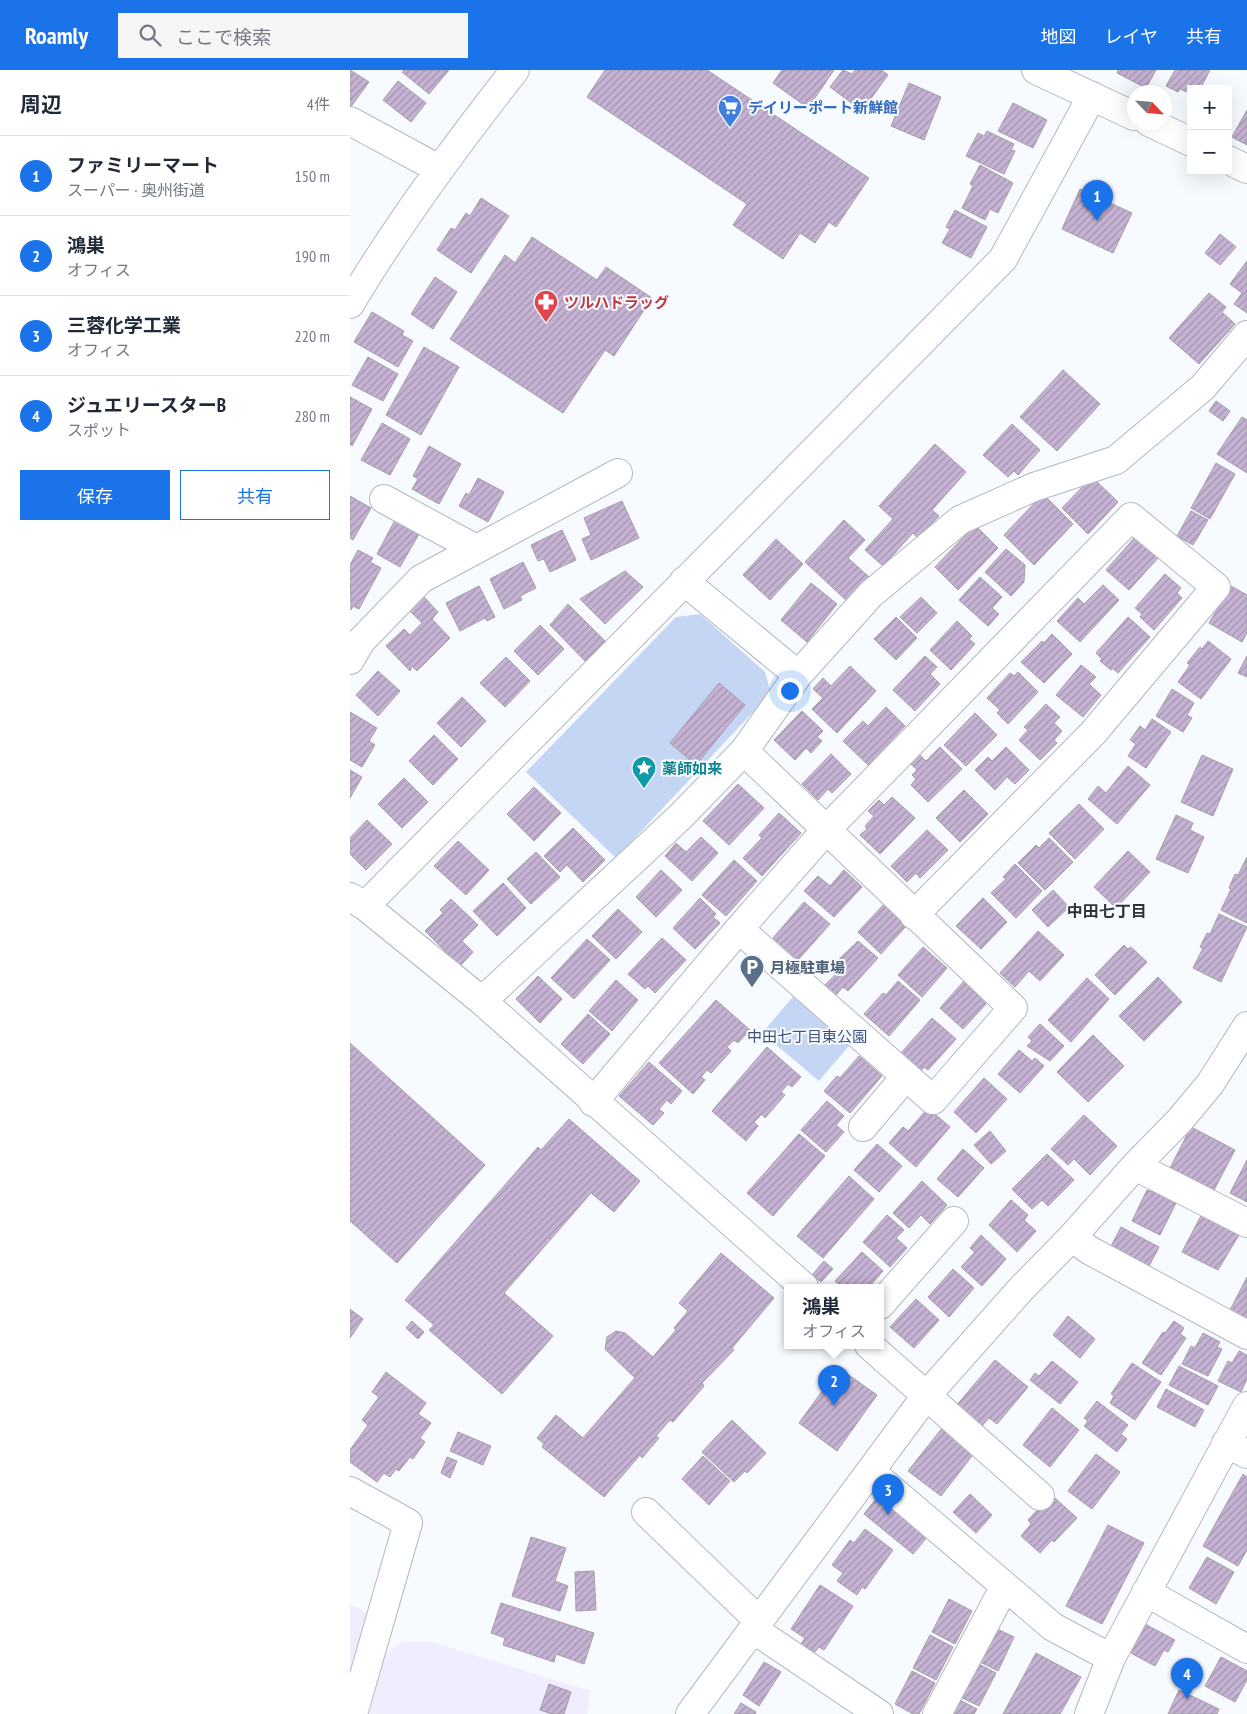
<!DOCTYPE html>
<html lang="ja">
<meta charset="utf-8">
<style>
body{margin:0;font-family:"PT Sans Narrow","Noto Sans JP",sans-serif;background:#f6f6f7;color:#1f2937}
.controls{position:absolute;right:15px;top:15px;display:grid;overflow:hidden;border-radius:0px;box-shadow:0 5px 20px #0002}
.controls button{width:45px;height:45px;display:grid;place-items:center;padding:0;border:0;border-bottom:1px solid #e0e1e3;background:#fff;color:#1f2937;font:25px sans-serif}
.compass{position:absolute;left:777px;top:15px;width:45px;height:45px;border-radius:50%;background:#fff;box-shadow:0 5px 20px #0002;rotate:116deg}
.you{position:absolute;left:439px;top:620px;width:18px;height:18px;margin:-12px;border:4px solid #fff;border-radius:50%;background:#1a73e8;box-shadow:0 0 0 8px #1a73e833}
.badge{display:grid;place-items:center;width:32px;height:32px;border-radius:50%;background:#1a73e8;color:#fff;font-size:16px;font-weight:700}
.pin{position:absolute;translate:-50% -41px;filter:drop-shadow(0 1px 2px #0008)}
.pin::after{content:'';position:absolute;top:26px;width:18px;height:15px;background:inherit;clip-path:polygon(0 0,100% 0,50% 100%)}
.popup{position:absolute;left:434px;top:1214px;width:100px;height:65px;box-sizing:border-box;display:grid;place-content:center;border-radius:0px;background:#fff;filter:drop-shadow(0 1px 4px #0005);font-size:16px;white-space:nowrap;color:#747a83}
.popup b{font-size:19px;color:#1f2937}
.popup::after{content:'';position:absolute;left:50%;top:100%;margin-left:-10px;border:10px solid transparent;border-top-color:#fff}
.list{margin:0;padding:0;list-style:none}
h2{display:flex;justify-content:space-between;align-items:center;height:65px;margin:0;padding:0 20px;font-size:21px}
h2 small{font-size:16px;font-weight:400;color:#747a83}
.list li{display:grid;grid-template-columns:32px 1fr auto;gap:15px;align-items:center;box-sizing:border-box;height:80px;padding:0 20px;border-top:1px solid #e0e1e3}
.list b{display:block;font-size:19px;white-space:nowrap}
.list p{margin:0;font-size:16px;white-space:nowrap;color:#747a83}
.list em{font-size:16px;font-style:normal;color:#747a83}
.actions{display:flex;gap:10px;padding:15px 20px}
.actions a{flex:1;padding:11px 0;border:1px solid #1a73e8;border-radius:0px;text-align:center;font-size:18px;color:#1a73e8}
.actions .main{background:#1a73e8;color:#fff}
.icon{flex:none;width:28px;height:28px;fill:none;stroke:currentColor;stroke-width:2;stroke-linecap:round;stroke-linejoin:round}
.map{position:relative;flex:none;width:897px;height:1644px;overflow:hidden}
header{display:flex;align-items:center;gap:30px;box-sizing:border-box;height:70px;padding:0 25px;background:#1a73e8;color:#fff}
header strong{font-size:24px}
nav{display:flex;gap:28px;margin-inline-start:auto;font-size:18px}
.search{width:350px;height:45px;background:#f6f6f7;display:flex;align-items:center;gap:12px;box-sizing:border-box;padding:0 18px;border-radius:0px;color:#747a83;font-size:19px}
main{display:flex}
aside{flex:1;background:#fff}
.map>svg:first-child{display:block}
</style>
<header>
<strong>Roamly</strong>
<div class="search"><svg class="icon" aria-label="search" viewBox="0 0 24 24"><circle cx="10" cy="10" r="6"/><path d="M15 15l6 6"/></svg>ここで検索</div>
<nav><a>地図</a><a>レイヤ</a><a>共有</a></nav>
</header>
<main>
<aside>
<h2>周辺<small>4件</small></h2>
<ul class="list">
<li><span class="badge">1</span><div><b>ファミリーマート</b><p>スーパー · 奥州街道</p></div><em>150 m</em></li>
<li><span class="badge">2</span><div><b>鴻巣</b><p>オフィス</p></div><em>190 m</em></li>
<li><span class="badge">3</span><div><b>三蓉化学工業</b><p>オフィス</p></div><em>220 m</em></li>
<li><span class="badge">4</span><div><b>ジュエリースターB</b><p>スポット</p></div><em>280 m</em></li>
</ul>
<div class="actions"><a class="main">保存</a><a>共有</a></div>
</aside>
<div class="map">
<svg width="897" height="1644" viewBox="0 0 897 1644">
<defs>
<pattern id="building-hatch" width="6" height="6" patternUnits="userSpaceOnUse" patternTransform="scale(1.25)"><rect width="6" height="6" fill="#c6b3d4"/><path d="M-1 1l2-2M0 6l6-6M5 7l2-2" fill="none" stroke="#a293ad"/></pattern>
</defs>
<rect width="100%" height="100%" fill="#f7fafe"/>
<path fill="#efedff" d="M0,1535L22,1544L0,1612Z
M51,1572H81L240,1621L237,1644H19L36,1584Z"/>
<path fill="#c5d6f5" d="M350,544L415,602L421,623L266,788L176,702L326,547Z
M447,922L504,970L469,1011L412,963Z"/>
<path fill="url(#building-hatch)" stroke="#a39ea7" d="M0,0L19,12L0,38Z
M54,0H99L79,24L52,2Z
M255,0H357L519,108L486,157L479,152L465,173L450,163L433,189L383,155L397,134L237,27Z
M432,0H484L458,38L423,13Z
M493,0L502,4L505,0H532L538,5L512,41L480,17Z
M768,0H806L796,18L767,3Z
M825,0H860L850,19H841V24L830,19L828,22L816,16Z
M48,11L76,33L61,52L33,30Z
M559,13L591,27L574,70L541,56Z
M663,33L697,50L683,78L648,61Z
M897,40V75L882,67Z
M637,61L664,74L661,80L665,81L654,104L616,86L628,63L634,66Z
M630,95L663,113L648,143L640,139L635,150L612,138L623,116L620,114Z
M730,119L782,143L763,183L712,159Z
M131,128L159,146L121,203L87,180L101,158L105,160L116,143L120,146Z
M605,140L637,157L621,188L592,173L600,159L596,157Z
M870,164L886,177L870,195L855,183Z
M182,167L247,210L256,197L302,228L264,286L255,280L213,343L100,269L155,185L165,193Z
M897,191V243L884,234L892,223L880,214Z
M85,207L107,222L83,259L61,244Z
M859,223L876,237L872,242L885,254L849,294L819,268Z
M22,242L54,261L52,265L63,271L48,297L4,272Z
M74,277L109,297L71,365L36,345Z
M18,287L48,304L33,331L2,315Z
M713,300L750,334L707,381L670,347Z
M0,327L22,339L2,376L0,374Z
M866,331L880,341L873,351L859,341Z
M892,347L897,350V403L867,384Z
M32,353L60,369L40,405L11,390Z
M662,354L690,380L668,405L664,401L658,407L633,385Z
M585,374L616,402L582,440L589,446L568,468L563,463L533,496L515,480L543,449L529,436Z
M79,376L111,394L89,434L62,419L68,409L63,406Z
M866,393L885,404L860,449L841,438Z
M742,407L768,432L738,464L712,438Z
M128,408L154,422L138,452L109,436L116,423L119,425Z
M693,424L723,454L684,495L654,465Z
M0,426L21,438L3,470L0,468Z
M272,431L289,468L241,490L232,469L241,465L234,448Z
M841,441L858,450L843,475L827,466Z
M45,450L69,464L50,497L27,484Z
M494,450L515,470L498,488L519,507L497,531L455,492Z
M625,455L648,478L608,520L585,497Z
M212,460L226,490L200,502L194,489L188,491L181,475Z
M786,466L809,487L779,520L756,500Z
M426,469L453,494L420,530L393,505Z
M656,479L675,495L674,512L661,526L635,502Z
M8,480L23,488L20,492L31,498L9,539L3,536L1,540L0,495Z
M173,492L186,518L170,526L172,530L154,539L140,509Z
M275,501L293,517L255,554L230,529Z
M815,504L831,518L827,523L832,528L804,560L790,547L792,544L785,538Z
M630,507L652,527L642,538L649,544L638,556L609,530Z
M461,513L487,534L457,572L431,550Z
M753,515L769,530L730,572L707,551L728,528L734,534Z
M129,516L145,547L137,551L135,548L110,561L96,533Z
M881,516L897,525V563L892,572L859,553Z
M73,526L88,542L82,549L100,568L67,601L62,596L60,601L36,576L54,559L60,565L72,553L59,540Z
M571,527L587,543L567,563L550,547Z
M218,534L256,572L235,591L200,555Z
M546,547L567,568L546,590L524,569Z
M778,547L800,567L768,603L762,598L761,600L750,591L752,589L746,583Z
M607,551L622,566L619,569L625,574L601,600L580,580Z
M190,555L214,579L188,605L164,581Z
M702,564L722,584L694,613L671,592L692,571L694,573Z
M858,571L881,589L851,629L828,612L840,595L837,593L850,577L852,579Z
M575,586L587,597L580,604L590,614L565,641L543,620Z
M897,586V607L888,603Z
M156,587L180,611L155,637L130,613Z
M731,595L746,607L739,614L751,625L733,647L706,625Z
M500,596L526,621L487,663L462,639L473,628L463,619L473,608L481,616Z
M28,601L50,621L28,646L6,625Z
M668,602L688,622L658,654L647,643L650,640L637,628L660,603L664,606Z
M369,613L395,635L346,695L320,673Z
M822,619L844,633L837,645L842,648L833,662L806,646Z
M112,627L136,651L111,677L87,653Z
M696,634L710,647L704,653L712,661L704,670L707,673L690,690L669,670L678,660L674,657Z
M536,637L555,656L518,695L493,671L513,651L518,656Z
M452,641L473,661L467,667L472,671L461,683L456,678L445,690L424,670Z
M0,642L27,658L19,671L25,675L12,697L0,690Z
M625,643L647,665L616,696L594,675Z
M802,649L821,662L796,698L778,686L786,674L780,670L790,656L795,660Z
M84,665L108,689L83,715L59,691Z
M590,677L612,699L578,732L561,715L566,709L562,705L567,700L558,691L567,682L576,691Z
M656,677L679,700L665,714L657,707L645,720L625,700L638,687L642,691Z
M481,684L501,704L482,723L478,719L468,730L452,714Z
M852,685L883,699L863,746L831,732Z
M778,696L800,715L767,754L738,729L748,716L756,723Z
M0,700L12,707L0,728Z
M54,708L78,732L52,758L28,734Z
M388,714L414,738L379,775L353,751Z
M184,717L211,743L184,771L157,744Z
M614,720L638,744L610,772L586,748Z
M542,727L565,748L530,784L510,765L517,759L515,756L524,746L518,741L529,730L534,735Z
M729,734L754,759L725,789L699,763Z
M429,743L451,763L412,806L393,788L412,768L409,765Z
M826,745L843,753L840,760L854,767L838,803L806,789Z
M17,750L42,774L16,800L0,784V768Z
M223,758L255,790L233,812L217,795L210,802L194,786Z
M577,760L598,780L570,808L566,803L557,812L541,796Z
M351,767L368,783L342,811L315,786L326,773L336,782Z
M699,768L723,792L695,820L668,793L686,775L689,778Z
M108,771L139,800L116,825L84,796Z
M778,781L800,802L766,838L744,817Z
M186,782L210,807L181,834L157,809Z
M897,787V853L871,840L881,819L879,818L885,804L888,805Z
M384,790L407,811L376,846L352,825Z
M665,794L692,821L666,848L641,823L656,809L653,807Z
M311,800L332,820L306,847L286,827Z
M494,800L512,817L484,847L454,821L468,806L480,816Z
M153,813L176,838L147,866L123,841Z
M703,820L719,837L698,857L682,840Z
M350,828L366,844L363,847L370,853L345,879L323,858Z
M633,828L657,852L631,879L606,856Z
M101,829L128,855L112,871L123,882L110,896L75,861L93,843L90,840Z
M454,832L480,854L448,890L423,868Z
M535,833L558,854L531,884L508,862Z
M268,839L292,862L266,889L242,866Z
M869,844L897,857L871,912L843,898L853,878L850,877L857,863L860,864Z
M688,861L714,885L690,911L679,901L665,917L650,903Z
M312,868L336,890L305,923L298,916L295,919L278,904Z
M237,869L260,890L224,929L201,908Z
M508,871L528,888L498,921L493,917L486,925L475,915L485,905L479,899Z
M774,875L778,879L781,877L797,892L765,925L745,905Z
M573,877L597,898L572,927L548,905Z
M188,906L212,929L190,953L166,929Z
M808,907L832,932L794,971L769,946Z
M737,908L759,929L721,972L698,950Z
M266,910L288,930L262,961L239,941Z
M548,911L570,930L539,966L514,944L533,923L536,925Z
M614,911L636,934L613,959L590,938Z
M366,930L400,960L388,973L384,970L377,977L381,981L361,1003L357,1000L351,1007L355,1010L343,1024L309,993Z
M238,944L260,964L233,994L211,974Z
M582,948L606,969L578,1000L574,997L571,1001L551,983Z
M690,954L714,976L700,991L677,976L682,971L678,967Z
M743,965L774,996L738,1032L707,1002Z
M0,973L135,1095L47,1193L0,1151Z
M417,977L451,1007L442,1017L438,1014L431,1022L435,1025L415,1048L412,1044L404,1052L408,1056L396,1071L362,1041Z
M669,980L682,991L685,988L694,996L670,1023L648,1004Z
M509,986L532,1006L500,1043L474,1021L487,1006L490,1008Z
M299,992L332,1021L321,1034L317,1030L309,1039L314,1043L303,1055L269,1026Z
M634,1008L657,1029L626,1063L604,1042Z
M477,1031L494,1046L486,1055L494,1062L476,1082L451,1060Z
M578,1038L600,1057L566,1097L539,1073L553,1057L558,1061Z
M734,1045L767,1076L740,1105L724,1089L718,1095L701,1079Z
M219,1049L290,1111L264,1142L241,1123L154,1223L203,1266L152,1324L79,1260L84,1255L55,1230L188,1077L191,1080Z
M841,1057L885,1080L863,1122L819,1100Z
M640,1061L656,1081L641,1094L624,1075Z
M449,1064L475,1086L423,1146L397,1123Z
M527,1074L552,1096L529,1122L504,1100Z
M613,1079L634,1098L608,1127L587,1109Z
M697,1084L724,1110L698,1136L692,1130L682,1139L662,1119Z
M897,1090V1132L880,1123Z
M499,1106L524,1129L473,1188L447,1166Z
M572,1111L597,1135L580,1154L571,1145L559,1158L543,1143Z
M804,1118L828,1129L810,1165L782,1151L797,1120L802,1122Z
M661,1130L678,1145L674,1150L686,1161L667,1182L639,1155Z
M854,1140L892,1160L868,1200L832,1182Z
M537,1145L554,1160L546,1168L557,1178L540,1197L513,1172Z
M771,1157L809,1177L797,1200L759,1180Z
M631,1165L656,1189L632,1216L611,1197L625,1182L620,1178Z
M512,1182L533,1201L519,1217H492L485,1211Z
M371,1183L424,1228L382,1278L384,1280L352,1313L354,1316L323,1352L320,1350L306,1366L309,1368L292,1388L290,1385L254,1427L192,1377L194,1374L187,1368L206,1345L233,1368L326,1260L324,1258L338,1241L329,1233Z
M474,1191L483,1199L471,1212L462,1205Z
M603,1199L624,1218L599,1247L578,1227Z
M897,1207V1254L878,1244Z
M566,1229L589,1250L564,1278L540,1257Z
M0,1239L13,1249L0,1268Z
M718,1246L745,1269L730,1288L703,1265Z
M62,1251L74,1262L68,1269L56,1258Z
M824,1251L834,1258L830,1264L836,1268L811,1305L792,1293L813,1262L815,1263Z
M266,1261L275,1263L303,1287L285,1308L255,1279L257,1267Z
M853,1263L870,1272L867,1277L872,1279L858,1306L832,1294L841,1276L845,1278Z
M889,1281L897,1285V1309L891,1322L868,1311L878,1291L882,1293Z
M645,1290L678,1317L647,1354L639,1348L630,1358L605,1337Z
M702,1291L728,1312L710,1334L680,1310L685,1303L689,1306Z
M782,1293L811,1312L785,1350L760,1333L764,1326L761,1324Z
M829,1296L868,1316L858,1335L819,1315Z
M489,1298L527,1325L487,1381L449,1353Z
M36,1302L76,1333L68,1344L81,1353L70,1368L75,1372L63,1389L60,1387L49,1401L46,1399L40,1407L34,1403L27,1412L0,1392V1380L18,1355L12,1350L29,1327L22,1322Z
M816,1319L854,1340L845,1357L807,1337Z
M747,1331L778,1355L771,1364L777,1369L767,1382L734,1356L738,1351L734,1348Z
M702,1338L729,1360L700,1397L673,1375Z
M382,1350L416,1383L397,1403L395,1401L384,1412L352,1382Z
M593,1357L625,1382L591,1426L558,1401Z
M108,1362L141,1376L133,1395L100,1381Z
M746,1384L770,1402L742,1439L718,1421Z
M353,1386L380,1411L359,1435L332,1409Z
M97,1387L107,1391L100,1408L91,1403Z
M893,1404L897,1407V1480L888,1496L853,1476Z
M533,1420L583,1460L563,1484L514,1444Z
M620,1424L642,1445L626,1463L603,1442Z
M705,1428L727,1448L704,1472L702,1470L690,1483L671,1466L681,1454L678,1450L692,1435L695,1438Z
M758,1455L794,1473L752,1554L716,1536Z
M515,1459L543,1480L515,1519L512,1517L507,1525L487,1511L493,1503L482,1495L500,1470L504,1473Z
M181,1467L216,1478L205,1511L218,1516L210,1541L162,1526Z
M857,1487L884,1502L866,1534L839,1518Z
M244,1501L246,1540L226,1541L225,1502Z
M470,1515L503,1536L474,1580L469,1577L465,1582L451,1574L455,1568L441,1559Z
M599,1529L622,1541L605,1574L582,1562Z
M151,1533L244,1563L234,1594L206,1584L204,1592L153,1575L155,1568L141,1563Z
M795,1554L825,1570L818,1582L814,1580L805,1596L779,1582Z
M641,1556L664,1567L648,1601L624,1589Z
M580,1565L603,1577L586,1610L563,1598Z
M686,1583L731,1607L710,1644H653Z
M871,1587L897,1601V1610L885,1632L855,1616Z
M623,1591L646,1603L629,1636L606,1625Z
M414,1592L431,1602L409,1636L393,1625Z
M562,1601L585,1613L569,1644H563L545,1634Z
M199,1614L221,1622L214,1644H202L190,1640Z
M829,1620L869,1639L867,1644H818Z
M604,1627L627,1639L624,1644H595Z
M391,1633L406,1642L405,1644H384Z"/>
<g fill="none" stroke-linecap="round" stroke-linejoin="round">
<defs>
<path id="minor" d="M0,51L89,99
M0,234C49,152 106,75 165,0
M34,429L126,479
M334,511L448,605
M0,590L11,571L71,509L268,403
M0,827L15,836L132,931L454,1217
M15,836L653,189L742,26
M389,859L583,1030L663,938L394,681
M132,931L330,747L394,681L448,605L521,524L610,450L684,417L766,390L853,317L897,265
M243,1032L389,859L475,761L781,447L866,517L743,663L564,845
M513,1057L556,1006
M785,1096L897,1153
M722,1167L739,1180L897,1265
M530,1235L604,1151
M519,1275L690,1426
M876,1373L897,1384
M521,1402L703,1557L761,1588
M0,1421L58,1453L3,1644
M296,1442L409,1551
M796,1522L897,1579
M403,1559L529,1644
M340,1644L576,1326L671,1219L722,1167L785,1096L829,1051L860,1014L897,956
M587,1644L655,1516
M739,1644L761,1588L897,1336"/>
<path id="major" d="M686,0L784,46
M799,52L841,72
M878,90L897,99"/>
</defs>
<use href="#minor" stroke="#b3b8c1" stroke-width="30"/>
<use href="#major" stroke="#b3b8c1" stroke-width="30"/>
<use href="#minor" stroke="#fff" stroke-width="28"/>
<use href="#major" stroke="#fff" stroke-width="28"/>
</g>
<defs>
<symbol id="supermarket-pin" viewBox="-11 -11 22 30"><path d="M0 17L-7.5 6A9.5 9.5 0 1 1 7.5 6Z" fill="#3f7fe0" stroke="#f7fafe"/><path d="M-6-5.5h2.5l.6 2H6L4.5 2H-2.5L-4.4-4H-6ZM-1.5 3.2a1.3 1.3 0 1 0 .1 0ZM3 3.2a1.3 1.3 0 1 0 .1 0Z" fill="#fff"/></symbol>
<symbol id="pharmacy-pin" viewBox="-11 -11 22 30"><path d="M0 17L-7.5 6A9.5 9.5 0 1 1 7.5 6Z" fill="#e0444e" stroke="#f7fafe"/><path d="M-2-6h4v4h4v4h-4v4h-4v-4h-4v-4h4Z" fill="#fff"/></symbol>
<symbol id="sight-pin" viewBox="-11 -11 22 30"><path d="M0 17L-7.5 6A9.5 9.5 0 1 1 7.5 6Z" fill="#0f9aa8" stroke="#f7fafe"/><path d="M0-6L1.8-2.2L6-1.7L2.9 1.2L3.7 5.4L0 3.3L-3.7 5.4L-2.9 1.2L-6-1.7L-1.8-2.2Z" fill="#fff"/></symbol>
<symbol id="parking-pin" viewBox="-11 -11 22 30"><path d="M0 17L-7.5 6A9.5 9.5 0 1 1 7.5 6Z" fill="#5c6f8a" stroke="#f7fafe"/><path d="M-3.5-5.5H1a3.5 3.5 0 0 1 0 7H-1V5.5H-3.5ZM-1-3.4V-.6H.8a1.4 1.4 0 0 0 0-2.8Z" fill="#fff"/></symbol>
</defs>
<g fill-rule="evenodd">
<use href="#supermarket-pin" x="366" y="23" width="28" height="38"/>
<use href="#pharmacy-pin" x="182" y="218" width="28" height="38"/>
<use href="#sight-pin" x="280" y="684" width="28" height="38"/>
<use href="#parking-pin" x="388" y="883" width="28" height="38"/>
</g>
<g text-anchor="middle" dominant-baseline="central" stroke-width="4" stroke-linejoin="round" paint-order="stroke">
<g font-size="15" font-weight="bold" fill="#366cbe" stroke="#f7fafe" text-anchor="start">
<text x="398" y="37">デイリーポート新鮮館</text>
</g>
<g font-size="15" font-weight="bold" fill="#be3a42" stroke="#f7fafe" text-anchor="start">
<text x="214" y="232">ツルハドラッグ</text>
</g>
<g font-size="15" font-weight="bold" fill="#0d838f" stroke="#f7fafe" text-anchor="start">
<text x="312" y="698">薬師如来</text>
</g>
<g font-size="15" font-weight="bold" fill="#4e5e75" stroke="#f7fafe" text-anchor="start">
<text x="420" y="897">月極駐車場</text>
</g>
<g font-size="15" fill="#3c5381" stroke="#f7fafe">
<text x="457" y="966">中田七丁目東公園</text>
</g>
<g font-size="16" font-weight="bold" fill="#2e3239" stroke="#f7fafe">
<text x="757" y="841">中田七丁目</text>
</g>
</g>
</svg>
<div class="controls">
<button>+</button>
<button>−</button>
</div>
<svg class="compass" viewBox="-18 -18 36 36"><path d="M0-13l5 13h-10z" fill="#e53935"/><path d="M0 13l5-13h-10z" fill="#747a83"/></svg>
<div class="you"></div>
<div class="pin badge" style="left:747px;top:151px">1</div>
<div class="pin badge" style="left:484px;top:1336px">2</div>
<div class="popup"><b>鴻巣</b>オフィス</div>
<div class="pin badge" style="left:538px;top:1445px">3</div>
<div class="pin badge" style="left:837px;top:1629px">4</div>
</div>
</main>
